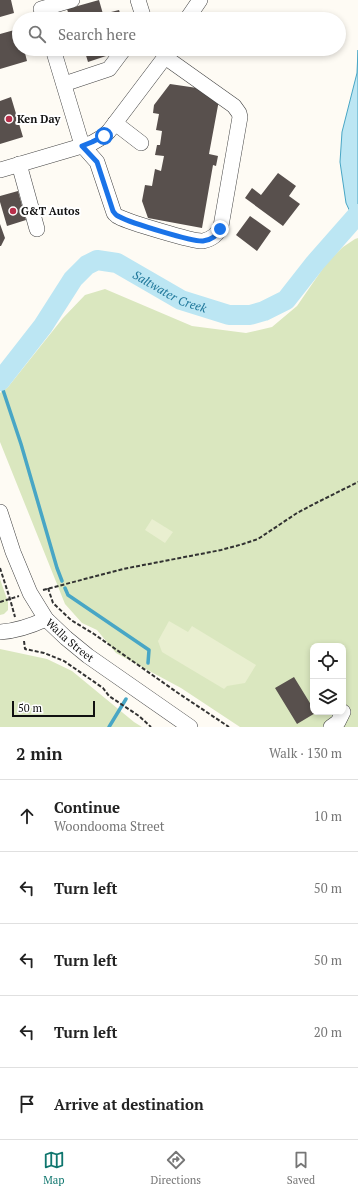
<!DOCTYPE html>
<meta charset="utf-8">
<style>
body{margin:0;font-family:"PT Serif",serif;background:#f6f6f6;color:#222}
.controls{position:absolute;right:12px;bottom:12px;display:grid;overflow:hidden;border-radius:8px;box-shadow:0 2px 6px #0003}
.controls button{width:36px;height:36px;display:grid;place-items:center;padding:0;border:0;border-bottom:1px solid #e0e0e0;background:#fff;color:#222;font:20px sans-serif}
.scale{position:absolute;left:12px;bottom:10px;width:83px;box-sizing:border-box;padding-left:4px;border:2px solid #101010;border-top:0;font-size:11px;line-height:14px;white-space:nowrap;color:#101010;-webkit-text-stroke:3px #fff;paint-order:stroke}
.stop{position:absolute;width:12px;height:12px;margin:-9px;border:3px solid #1a73e8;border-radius:50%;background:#fff}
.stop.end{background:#1a73e8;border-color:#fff;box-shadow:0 1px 4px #0008}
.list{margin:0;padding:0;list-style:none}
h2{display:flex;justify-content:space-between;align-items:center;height:52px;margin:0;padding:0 16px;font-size:17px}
h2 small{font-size:13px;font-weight:400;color:#767676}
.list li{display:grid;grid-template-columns:26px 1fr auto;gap:12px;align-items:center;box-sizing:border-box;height:72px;padding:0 16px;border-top:1px solid #e0e0e0}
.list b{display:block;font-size:15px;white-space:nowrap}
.list p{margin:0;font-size:13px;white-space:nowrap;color:#767676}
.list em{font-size:13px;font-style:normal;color:#767676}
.icon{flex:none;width:22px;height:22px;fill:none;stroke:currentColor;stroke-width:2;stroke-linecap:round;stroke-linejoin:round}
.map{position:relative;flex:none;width:358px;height:727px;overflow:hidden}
.search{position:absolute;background:#fff;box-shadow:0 2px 6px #0003;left:12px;right:12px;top:12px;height:44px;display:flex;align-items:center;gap:10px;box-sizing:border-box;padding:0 14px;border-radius:22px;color:#767676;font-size:15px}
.sheet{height:412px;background:#fff}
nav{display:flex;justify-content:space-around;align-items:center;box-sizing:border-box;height:56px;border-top:1px solid #e0e0e0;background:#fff;font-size:11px;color:#767676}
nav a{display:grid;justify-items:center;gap:2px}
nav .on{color:#0f766e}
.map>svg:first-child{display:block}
</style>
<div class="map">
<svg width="358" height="727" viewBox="0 0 358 727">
<rect width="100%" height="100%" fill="#fefbf4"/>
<path fill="#dae7bf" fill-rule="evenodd" d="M358,238V727H240L181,688L116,653L97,630L82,623L65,604L0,442V393L8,387L63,318L85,295L105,289L192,326L246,333L272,327L297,306L328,261L343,247L355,239ZM313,646H343V712H313Z
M0,579L8,602V610L4,614L0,615Z
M0,649L47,659L72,671L134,722L142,727H0Z"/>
<path fill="#e9efd0" d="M152,519L173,532L165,543L145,530Z
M169,621L188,632L192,626L256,665L245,683L227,686L224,689L162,652L158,641Z"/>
<path fill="#bce6f3" stroke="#48a6c5" d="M358,50V229L346,203L340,162L342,132L357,73Z"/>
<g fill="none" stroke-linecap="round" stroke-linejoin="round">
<path stroke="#48a6c5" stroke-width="3.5" d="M0,381L21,444L57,568L62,581
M65,588L68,595L149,650L148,663
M109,727L126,699"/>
<path stroke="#bce6f3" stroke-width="20" id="s1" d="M0,381L43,326L73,279L87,265L97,260L117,263L181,300L229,315H250L264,311L286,300L315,263L358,214"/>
</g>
<path fill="#58504d" d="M0,0H11L14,13L0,17Z
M99,0L103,14L119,10L122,19H70L67,9Z
M18,29L19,49H24L27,61L0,69V34Z
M84,49H117L118,52L88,62Z
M170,84L204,89L219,100L209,154L218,156L216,166L213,165L202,228L148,218L142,201L145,185L152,186L155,169L161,171L164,156L155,155L157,145H160L162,131L156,130L159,114L153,113L154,105Z
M11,97L23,137L0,144V101Z
M278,173L296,186L289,196L300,204L283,226L245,198L252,188L261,195Z
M18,191L26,220L7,226L0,202V196Z
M250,216L271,231L257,251L236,235Z
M0,224L5,238L1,246H0Z
M294,677L313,708V712H317L297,724L275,688Z"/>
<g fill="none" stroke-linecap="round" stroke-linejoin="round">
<defs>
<g id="minor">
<path d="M138,0L144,19"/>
<path d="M41,9L72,0"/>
<path d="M187,19L200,0"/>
<path d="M53,49L82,145L97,162L114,213C116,215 116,216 119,217C129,222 194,242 203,241C212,239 218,234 221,226L240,117L239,113L234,106L165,57"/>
<path d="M64,84L109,69L124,49"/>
<path d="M115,123L141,143"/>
<path d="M19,164L37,229"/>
<path d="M0,170L92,143L104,136L109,131L165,57L168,49"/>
<path id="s2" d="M0,512L13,552L30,593L46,619L66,638L88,656L190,727"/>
<path d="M0,632C17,631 31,626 46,619"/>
<path d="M331,727L338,722L343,712"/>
</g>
</defs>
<use href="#minor" stroke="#434343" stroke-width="16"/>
<path stroke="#323232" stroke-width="2" stroke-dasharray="4 2" stroke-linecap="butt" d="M0,568L10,599L15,617
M48,588L53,603L71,620L94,634L178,693L229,727
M43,590L123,569L221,550L243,544L258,539L297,513L316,503L358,482
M0,602L19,596
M24,641L25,649L44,653L64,661L103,688L109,696L139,716L151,727"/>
<use href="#minor" stroke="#fff" stroke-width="15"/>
</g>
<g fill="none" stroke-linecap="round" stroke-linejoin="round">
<path stroke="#1a73e8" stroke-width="5" d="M104,136L92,142L82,146L97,162L113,211C115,214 116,216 120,217C131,223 193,242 203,241C211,240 217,236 220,229"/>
</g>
<g fill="#b8304b" stroke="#fff" stroke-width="1.5">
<circle cx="9" cy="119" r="4"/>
<circle cx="13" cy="211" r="4"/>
</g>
<g text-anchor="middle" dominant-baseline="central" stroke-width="4" stroke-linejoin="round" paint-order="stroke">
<g font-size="11" font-weight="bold" fill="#101010" stroke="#fff" text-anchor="start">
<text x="17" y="119">Ken Day</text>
<text x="21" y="211">G&amp;T Autos</text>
</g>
<g font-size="11" fill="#101010" stroke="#fff">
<text stroke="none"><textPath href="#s2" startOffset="149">Walla Street</textPath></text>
</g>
<g font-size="12" font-style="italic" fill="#20789b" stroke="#fff">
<text stroke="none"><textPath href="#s1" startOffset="237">Saltwater Creek</textPath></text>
</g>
</g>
</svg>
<div class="controls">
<button><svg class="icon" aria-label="locate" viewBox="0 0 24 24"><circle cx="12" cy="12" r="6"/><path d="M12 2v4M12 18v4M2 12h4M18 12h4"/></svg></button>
<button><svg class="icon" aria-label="layers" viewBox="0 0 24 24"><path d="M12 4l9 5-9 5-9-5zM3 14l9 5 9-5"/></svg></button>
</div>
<div class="scale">50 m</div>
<div class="stop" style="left:104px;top:136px"></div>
<div class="stop end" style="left:220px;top:229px"></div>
<div class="search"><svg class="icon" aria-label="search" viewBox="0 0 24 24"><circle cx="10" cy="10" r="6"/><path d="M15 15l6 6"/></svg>Search here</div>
</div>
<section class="sheet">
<h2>2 min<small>Walk · 130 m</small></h2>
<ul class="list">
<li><svg class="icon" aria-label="ahead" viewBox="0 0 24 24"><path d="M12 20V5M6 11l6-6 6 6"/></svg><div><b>Continue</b><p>Woondooma Street</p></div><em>10 m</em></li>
<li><svg class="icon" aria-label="left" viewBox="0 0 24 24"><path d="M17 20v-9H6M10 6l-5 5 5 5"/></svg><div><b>Turn left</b></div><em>50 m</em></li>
<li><svg class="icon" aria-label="left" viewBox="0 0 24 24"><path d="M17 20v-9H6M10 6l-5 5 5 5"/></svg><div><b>Turn left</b></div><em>50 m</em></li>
<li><svg class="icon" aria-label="left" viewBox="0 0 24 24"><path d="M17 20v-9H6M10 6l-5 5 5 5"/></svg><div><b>Turn left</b></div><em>20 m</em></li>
<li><svg class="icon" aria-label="arrive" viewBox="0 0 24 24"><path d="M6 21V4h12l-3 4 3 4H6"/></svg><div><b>Arrive at destination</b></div></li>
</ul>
</section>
<nav>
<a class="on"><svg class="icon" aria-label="map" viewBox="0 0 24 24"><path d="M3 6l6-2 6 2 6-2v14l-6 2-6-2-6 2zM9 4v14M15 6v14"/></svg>Map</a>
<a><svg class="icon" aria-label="directions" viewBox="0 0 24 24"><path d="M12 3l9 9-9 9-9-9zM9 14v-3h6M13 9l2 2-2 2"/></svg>Directions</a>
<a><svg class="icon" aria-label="saved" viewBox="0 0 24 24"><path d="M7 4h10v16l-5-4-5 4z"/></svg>Saved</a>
</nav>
